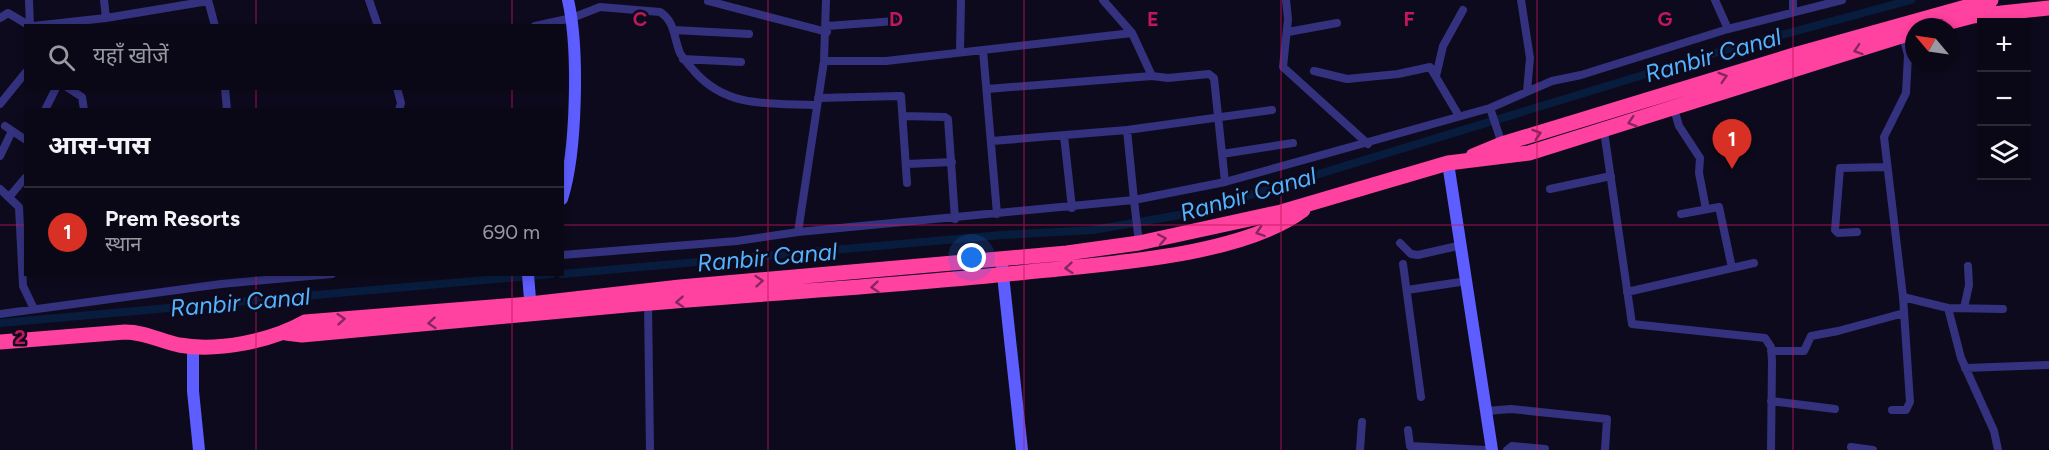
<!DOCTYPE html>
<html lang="hi">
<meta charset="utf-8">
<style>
body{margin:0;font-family:Figtree,"Noto Sans Devanagari",sans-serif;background:#13111f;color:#f1f3f6}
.controls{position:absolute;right:18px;top:18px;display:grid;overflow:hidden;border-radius:0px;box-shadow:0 3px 9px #0003}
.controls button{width:54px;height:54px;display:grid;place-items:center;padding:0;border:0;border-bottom:2px solid #2a2935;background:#0a0816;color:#f1f3f6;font:30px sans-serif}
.compass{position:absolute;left:1905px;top:18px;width:54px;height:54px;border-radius:50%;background:#0a0816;box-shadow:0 3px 9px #0003;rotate:299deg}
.you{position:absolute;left:972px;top:258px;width:21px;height:21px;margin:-15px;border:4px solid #fff;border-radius:50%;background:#1a73e8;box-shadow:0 0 0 9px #1a73e833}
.badge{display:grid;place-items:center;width:39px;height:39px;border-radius:50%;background:#d93025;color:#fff;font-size:20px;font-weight:700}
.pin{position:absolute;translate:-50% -50px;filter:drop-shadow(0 2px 3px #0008)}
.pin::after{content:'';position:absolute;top:32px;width:21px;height:18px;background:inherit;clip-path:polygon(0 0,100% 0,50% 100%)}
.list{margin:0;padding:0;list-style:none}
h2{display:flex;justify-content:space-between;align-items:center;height:78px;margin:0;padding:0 24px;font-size:26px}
h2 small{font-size:20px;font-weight:400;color:#999aa1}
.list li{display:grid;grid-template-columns:39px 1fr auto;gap:18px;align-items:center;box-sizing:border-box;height:90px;padding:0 24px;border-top:2px solid #2a2935}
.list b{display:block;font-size:22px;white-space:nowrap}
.list p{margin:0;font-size:20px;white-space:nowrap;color:#999aa1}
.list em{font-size:20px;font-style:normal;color:#999aa1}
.icon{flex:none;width:33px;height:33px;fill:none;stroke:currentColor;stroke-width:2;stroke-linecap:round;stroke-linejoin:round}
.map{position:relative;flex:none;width:2049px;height:450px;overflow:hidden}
.search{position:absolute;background:#0a0816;box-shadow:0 3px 9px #0003;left:24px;top:24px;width:540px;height:66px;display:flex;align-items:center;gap:15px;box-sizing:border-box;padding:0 21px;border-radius:0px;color:#999aa1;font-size:22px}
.panel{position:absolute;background:#0a0816;box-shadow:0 3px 9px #0003;left:24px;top:108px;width:540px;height:168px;border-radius:0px}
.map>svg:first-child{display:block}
</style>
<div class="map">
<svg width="2049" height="450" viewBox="0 0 2049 450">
<rect width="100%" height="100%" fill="#0d0a1d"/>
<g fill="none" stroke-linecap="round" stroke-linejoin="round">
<path stroke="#081d3e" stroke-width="8" d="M562,274L1002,235L1093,230L1191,213L1715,53L1911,0
M0,323L552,274"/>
<path stroke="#34327f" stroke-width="8" d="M29,0L30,26
M208,0L215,26
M369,0L378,26
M1103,0L1132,33L1152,76L1168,78L1209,74L1214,78L1225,182L1134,200L1139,243
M1286,0L1288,19L1283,67L1368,144
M1521,0L1530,58L1527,91
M1715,0L1728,29
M1793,0V12
M708,1L827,32
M0,18L8,13L30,26
M106,18L208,1
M33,26L106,18L104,0
M535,26L572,18L600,7L660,12C675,21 674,39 680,53C684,60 690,66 695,72C728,109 771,103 817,105
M827,26L896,21
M674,30L749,34
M1288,32L1337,23
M983,50L997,214
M960,52L961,0
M683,59L741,62
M824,61H886L1132,33
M1314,71L1347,79L1398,74L1430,67L1459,116
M1436,76L1443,46L1463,10
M68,88L82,97L84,110
M225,88L227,110
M397,88L401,103L399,110
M987,89L1152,76
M818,98L901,96L907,183
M0,104L26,72
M1490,108L1502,144
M1674,109L1679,126L1700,158L1699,173L1706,209
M45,110L56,88
M904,116L945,117L948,119L955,219
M5,126L26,140
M1604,131L1632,324L1765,338L1771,347L1772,361L1771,450
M1064,136L1072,208
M992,141L1127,130L1272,110
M1222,154L1293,143
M0,156L12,131
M907,164L952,162
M1225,182L1490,108L1552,81L1581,75L1728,29L1842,0
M0,189L19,207L23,286L34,309
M1550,189L1611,176
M10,196L26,177
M1681,214L1719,207L1732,268
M798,232L824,61L826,0
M1857,232L1838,233L1835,230L1840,168L1887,167
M1400,243L1411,254L1418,255L1462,245
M562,255L737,241L798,232L1134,200L1127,130
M1403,264L1421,397
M1407,290L1467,281
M1627,292L1754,263
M1903,297L1948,308L1961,358L1994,431L1998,450
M648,304L650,450
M1948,308L2003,309
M1964,308L1969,285L1968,266
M0,314L221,284L332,274
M1771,351H1804L1811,336L1838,331L1904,313
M1965,368L2049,365
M1771,401L1835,409
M1892,410H1906L1910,402L1903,297L1884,137L1906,93L1908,55L1903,36
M1486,411L1511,409L1607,419L1605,450
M1408,430L1410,446L1486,450
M1851,447L1873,450
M1360,450L1362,422
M1507,450L1512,446L1545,449"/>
<path stroke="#5e5dff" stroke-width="12" d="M1448,163L1492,450
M562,199C577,152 579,48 568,0
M1002,266L1022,450
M528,274L531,312
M193,346V391L199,450"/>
<path stroke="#ff41a0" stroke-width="15" d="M1931,27L1973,16L2049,8
M1473,156L1502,144L1794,55L1991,0
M286,333L302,335C407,326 511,315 616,306C750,294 884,287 1018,273C1098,264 1239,258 1303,210
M0,342L125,332C145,332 160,341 179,345C218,352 271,341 305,322L530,304L680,287L1067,253L1139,243L1281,212L1448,163L1529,153L1914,32"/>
</g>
<defs><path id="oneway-chevron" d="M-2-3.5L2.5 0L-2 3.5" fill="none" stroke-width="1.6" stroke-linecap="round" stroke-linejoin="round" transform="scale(1.5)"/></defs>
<g stroke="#86265e">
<use href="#oneway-chevron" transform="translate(1858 50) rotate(162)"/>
<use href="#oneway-chevron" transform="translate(1723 77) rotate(-17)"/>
<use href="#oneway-chevron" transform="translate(1632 122) rotate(163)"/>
<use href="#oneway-chevron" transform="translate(1537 134) rotate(-17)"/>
<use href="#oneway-chevron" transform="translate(1260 232) rotate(161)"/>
<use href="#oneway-chevron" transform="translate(1162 239) rotate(-11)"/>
<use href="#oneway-chevron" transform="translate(1069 268) rotate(175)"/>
<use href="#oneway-chevron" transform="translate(759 281) rotate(-5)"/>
<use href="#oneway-chevron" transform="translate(875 287) rotate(175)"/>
<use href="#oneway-chevron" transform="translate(680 302) rotate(176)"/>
<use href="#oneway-chevron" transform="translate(341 319) rotate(-5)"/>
<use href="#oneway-chevron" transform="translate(432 323) rotate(175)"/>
</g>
<path fill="none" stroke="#c2185b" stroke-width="1.5" stroke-opacity="0.55" d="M256,0V26M512,0V26M768,0V450M1024,0V450M1281,0V450M1537,0V450M1793,0V450M256,88V110M512,88V110M0,225H26M562,225H2049M256,274V450M512,274V450"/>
<g text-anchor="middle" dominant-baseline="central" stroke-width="5" stroke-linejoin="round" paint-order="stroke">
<g font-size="24" font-style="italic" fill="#54b3ff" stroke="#0d0a1d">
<text transform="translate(1713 55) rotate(-16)">Ranbir Canal</text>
<text transform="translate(1248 194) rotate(-16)">Ranbir Canal</text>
<text transform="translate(767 257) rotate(-5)">Ranbir Canal</text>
<text transform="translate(240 302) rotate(-5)">Ranbir Canal</text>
</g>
</g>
<g font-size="20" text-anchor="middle" font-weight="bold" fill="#c2185b" stroke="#0d0a1d" stroke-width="5" stroke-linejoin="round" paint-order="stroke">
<text x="640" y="26">C</text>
<text x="896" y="26">D</text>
<text x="1153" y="26">E</text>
<text x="1409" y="26">F</text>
<text x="1665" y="26">G</text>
<text x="20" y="344">2</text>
</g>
</svg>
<div class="controls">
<button>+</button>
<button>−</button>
<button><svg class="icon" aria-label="layers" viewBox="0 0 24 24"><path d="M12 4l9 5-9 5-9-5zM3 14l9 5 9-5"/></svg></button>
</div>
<svg class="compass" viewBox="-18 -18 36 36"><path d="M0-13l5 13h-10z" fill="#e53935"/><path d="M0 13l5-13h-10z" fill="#999aa1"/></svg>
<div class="you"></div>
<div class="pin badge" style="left:1732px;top:169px">1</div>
<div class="search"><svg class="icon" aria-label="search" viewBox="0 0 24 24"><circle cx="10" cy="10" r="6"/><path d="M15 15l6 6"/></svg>यहाँ खोजें</div>
<section class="panel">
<h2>आस-पास<small></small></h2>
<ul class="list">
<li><span class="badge">1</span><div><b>Prem Resorts</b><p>स्थान</p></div><em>690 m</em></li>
</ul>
</section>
</div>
